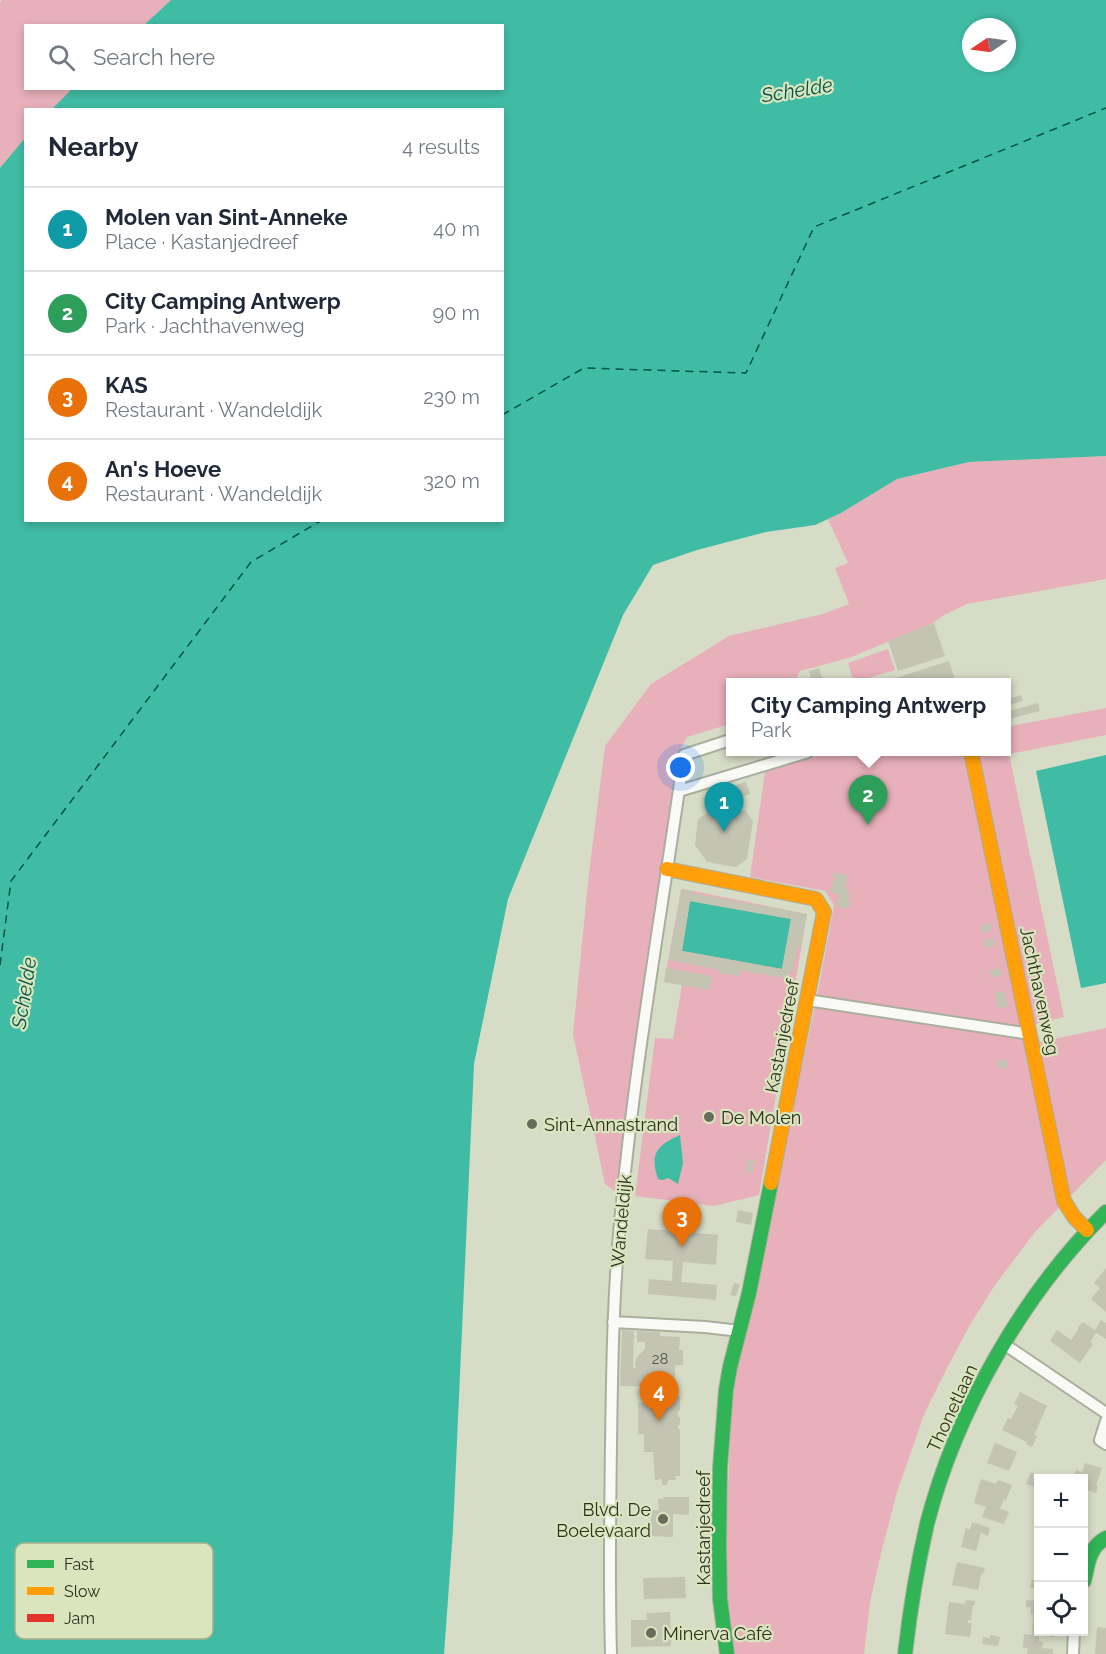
<!DOCTYPE html>
<meta charset="utf-8">
<style>
body{margin:0;font-family:Raleway,sans-serif;background:#f2f2f3;color:#1f2937}
.controls{position:absolute;right:18px;bottom:18px;display:grid;overflow:hidden;border-radius:0px;box-shadow:0 3px 9px #0003}
.controls button{width:54px;height:54px;display:grid;place-items:center;padding:0;border:0;border-bottom:2px solid #e0e1e3;background:#fff;color:#1f2937;font:30px sans-serif}
.compass{position:absolute;left:962px;top:18px;width:54px;height:54px;border-radius:50%;background:#fff;box-shadow:0 3px 9px #0003;rotate:257deg}
.you{position:absolute;left:681px;top:768px;width:21px;height:21px;margin:-15px;border:4px solid #fff;border-radius:50%;background:#1a73e8;box-shadow:0 0 0 9px #1a73e833}
.badge{display:grid;place-items:center;width:39px;height:39px;border-radius:50%;background:#b45309;color:#fff;font-size:20px;font-weight:700}
.pin{position:absolute;translate:-50% -50px;filter:drop-shadow(0 2px 3px #0008)}
.pin::after{content:'';position:absolute;top:32px;width:21px;height:18px;background:inherit;clip-path:polygon(0 0,100% 0,50% 100%)}
.popup{position:absolute;left:726px;top:678px;width:285px;height:78px;box-sizing:border-box;display:grid;place-content:center;border-radius:0px;background:#fff;filter:drop-shadow(0 2px 4px #0005);font-size:20px;white-space:nowrap;color:#747a83}
.popup b{font-size:22px;color:#1f2937}
.popup::after{content:'';position:absolute;left:50%;top:100%;margin-left:-12px;border:12px solid transparent;border-top-color:#fff}
.list{margin:0;padding:0;list-style:none}
h2{display:flex;justify-content:space-between;align-items:center;height:78px;margin:0;padding:0 24px;font-size:26px}
h2 small{font-size:20px;font-weight:400;color:#747a83}
.list li{display:grid;grid-template-columns:39px 1fr auto;gap:18px;align-items:center;box-sizing:border-box;height:84px;padding:0 24px;border-top:2px solid #e0e1e3}
.list b{display:block;font-size:22px;white-space:nowrap}
.list p{margin:0;font-size:20px;white-space:nowrap;color:#747a83}
.list em{font-size:20px;font-style:normal;color:#747a83}
.icon{flex:none;width:33px;height:33px;fill:none;stroke:currentColor;stroke-width:2;stroke-linecap:round;stroke-linejoin:round}
.map{position:relative;flex:none;width:1106px;height:1654px;overflow:hidden}
.search{position:absolute;background:#fff;box-shadow:0 3px 9px #0003;left:24px;top:24px;width:480px;height:66px;display:flex;align-items:center;gap:15px;box-sizing:border-box;padding:0 21px;border-radius:0px;color:#747a83;font-size:22px}
.panel{position:absolute;background:#fff;box-shadow:0 3px 9px #0003;left:24px;top:108px;width:480px;height:414px;border-radius:0px}
.map>svg:first-child{display:block}
</style>
<div class="map">
<svg width="1106" height="1654" viewBox="0 0 1106 1654">
<rect width="100%" height="100%" fill="#d6dcc6"/>
<path fill="#e8b0ba" d="M2,0H171L144,25L26,26V88L73,89L52,109L26,110L25,138L0,168V3Z
M1106,456V579L967,604L944,615L933,623L849,658L800,671L796,679L786,682H730V724L687,737L679,752L645,970L616,1192L605,1184L573,1034L589,873L605,746L651,684L729,636L823,614L849,604L835,568L848,563L828,519L841,513L897,479L969,462Z
M888,649L895,670L854,682L848,663Z
M1106,708V735L1009,754L1064,1017L1035,1024L1040,1042L1106,1028V1160L1035,1232L995,1285L971,1323L947,1368L925,1412L897,1492L881,1553L870,1602L864,1654H732L728,1624L725,1560L732,1389L741,1355L818,991L834,905L825,891L750,877L765,772L829,752H1006V727Z
M683,889L807,914L759,1195L714,1206L635,1196L655,1038L673,1039L682,985L664,982L681,890Z"/>
<path fill="#40bca5" fill-rule="evenodd" d="M171,0H1106V456L969,462L897,479L841,513L815,525L766,532L697,550L653,565L623,615L508,899L474,1064L453,1530L444,1654H0V168L25,138L26,520H502V110L52,109L73,88H502V26L144,25ZM971,27H1007V63H971Z
M1106,755V983L1081,988L1036,771Z
M690,901L791,919L782,969L682,951Z
M680,1135L683,1163L678,1184L668,1178L663,1180L658,1179C649,1153 658,1145 680,1135Z"/>
<g fill="none" stroke-linecap="round" stroke-linejoin="round">
<path stroke="#005448" stroke-width="1.5" stroke-dasharray="8 6" stroke-linecap="butt" d="M502,415L584,368L746,373L814,227L1106,108
M0,965L11,881L251,562L322,520"/>
</g>
<path fill="#c3c4b2" fill-rule="evenodd" d="M934,623L945,656L898,671L888,641Z
M949,661L956,682H898L896,678Z
M819,668L823,682H797L811,677L809,671Z
M1021,695L1023,701L1006,706V700Z
M1038,703L1040,711L1006,720V712Z
M746,782L750,794L740,797L736,785Z
M716,807L743,811L745,810L753,821L747,859L736,867L707,862L695,845L698,819Z
M833,872L848,876L845,888L848,889V894H850L848,901L851,902L848,909L836,906L839,895L830,892L835,877L833,876Z
M683,889L692,891V893L807,914L801,947H797L793,972H790L789,979L740,970L739,976L719,973L720,970L669,960V958L681,892ZM690,901L791,919L782,969L682,951Z
M991,923L992,931L982,933L981,925Z
M994,938L995,946L985,948L984,940Z
M666,968L712,976L709,990L664,982Z
M1000,969L1001,976L991,978L989,970Z
M1004,991L1008,1007L998,1008L995,993Z
M1006,1059L1008,1067L999,1069L997,1061Z
M748,1159L754,1160L752,1173L746,1172Z
M678,1206H688V1214L700,1215V1220L687,1219L686,1232L718,1235L716,1265L683,1262L681,1282L717,1285L716,1300L648,1294L649,1279L672,1281L673,1261L645,1259L648,1229L680,1232L681,1218H676Z
M738,1210L753,1213L751,1225L736,1222Z
M1106,1268V1312L1091,1299L1100,1288L1094,1283Z
M734,1283L740,1284L736,1296L730,1295Z
M1101,1320L1106,1323V1339L1096,1333L1090,1342L1093,1344L1080,1363L1050,1341L1057,1330L1071,1340L1078,1330V1327L1083,1322L1095,1330Z
M622,1330L634,1331L633,1368H636L635,1364L637,1357L645,1349V1342H637V1331L660,1332V1336L680,1337L679,1350H683V1365H675V1385H659V1387L620,1386Z
M1020,1392L1047,1406L1034,1435L1037,1436L1032,1447L1026,1444L1027,1442L1002,1430L1008,1418L1011,1419L1018,1406L1014,1404Z
M644,1396H680V1411H678V1417H680V1425H678V1429H680V1476H675L676,1480H668L667,1485H662V1479L655,1480L653,1452H644V1434H638V1403H644Z
M995,1443L1017,1452L1009,1471L987,1463Z
M1085,1463L1102,1468L1096,1485L1098,1486L1096,1493L1087,1490L1088,1488L1084,1486V1478H1073L1076,1470L1082,1472Z
M1031,1472L1045,1478L1038,1479V1488L1026,1484Z
M981,1479L996,1484L998,1480L1012,1485L1006,1500L1004,1499L1000,1509L1009,1512L1004,1524L982,1517L986,1507L974,1503Z
M664,1497H689V1515L673,1514V1537L651,1536L652,1527L650,1526L652,1510H659L658,1499H663Z
M972,1522L990,1528L988,1536L981,1533L976,1551L961,1547L966,1528L970,1530Z
M957,1562L985,1568L983,1574L981,1575L978,1590L952,1585Z
M685,1577L686,1598L644,1599L643,1578Z
M1032,1580L1038,1582V1590L1030,1587Z
M966,1600L975,1601V1605H973L971,1620H968V1623H972L970,1636L969,1637L945,1634L949,1602L965,1604Z
M1026,1600L1038,1601V1632H1054V1637L1039,1636V1642H1043L1042,1648L1053,1649V1654H1027L1028,1648H1023L1024,1634L1032,1635L1033,1614H1030L1031,1607H1026Z
M670,1612L671,1646L631,1647V1620H647L646,1613Z
M1097,1627L1106,1628V1654H1095Z
M990,1635L1000,1637L998,1646L982,1644L983,1637L990,1638Z"/>
<g fill="none" stroke-linecap="round" stroke-linejoin="round">
<defs>
<path id="street" d="M679,791L808,752
M807,1000L1030,1034
M613,1322L705,1327L740,1331
M1004,1344L1106,1413
M1106,1421L1100,1440L1106,1444
M611,1654C609,1584 610,1515 611,1445C612,1371 613,1297 620,1223C634,1066 662,911 684,755L730,740
M1073,1654L1074,1632"/>
<path id="fast" d="M1084,1581C1088,1564 1089,1547 1106,1538
M727,1654L720,1599L719,1545L720,1468L726,1390L730,1367L749,1293L771,1183
M905,1654C910,1610 917,1567 927,1524C956,1411 1023,1294 1106,1212"/>
<path id="slow" d="M971,752L1064,1201L1074,1217L1087,1230
M667,869L816,899L824,912L771,1183"/>
</defs>
<use href="#street" stroke="#a9ae9d" stroke-width="14"/>
<use href="#fast" stroke="#a9ae9d" stroke-width="16"/>
<use href="#slow" stroke="#a9ae9d" stroke-width="16"/>
<use href="#street" stroke="#f9faf6" stroke-width="10"/>
<use href="#fast" stroke="#30b455" stroke-width="14"/>
<use href="#slow" stroke="#ff9f0a" stroke-width="14"/>
</g>
<g fill="#686c5b" stroke="#dae5bd" stroke-width="2">
<circle cx="709" cy="1117" r="6"/>
<circle cx="532" cy="1124" r="6"/>
<circle cx="663" cy="1519" r="6"/>
<circle cx="651" cy="1633" r="6"/>
</g>
<g text-anchor="middle" dominant-baseline="central" stroke-width="4.5" stroke-linejoin="round" paint-order="stroke">
<g font-size="15" fill="#525545">
<text x="660" y="1359">28</text>
</g>
<g font-size="18" fill="#2c3021" stroke="#dae5bd">
<text transform="translate(1040 991) rotate(78)">Jachthavenweg</text>
<text transform="translate(782 1036) rotate(-79)">Kastanjedreef</text>
<text transform="translate(621 1221) rotate(-85)">Wandeldijk</text>
<text transform="translate(952 1408) rotate(-65)">Thonetlaan</text>
<text transform="translate(703 1528) rotate(-90)">Kastanjedreef</text>
</g>
<g font-size="18" fill="#2c3021" stroke="#dae5bd" text-anchor="start">
<text x="721" y="1117">De Molen</text>
<text x="544" y="1124">Sint-Annastrand</text>
<text x="651" y="1509" text-anchor="end">Blvd. De<tspan x="651" dy="21">Boelevaard</tspan></text>
<text x="663" y="1633">Minerva Café</text>
</g>
<g font-size="20" font-style="italic" fill="#005448" stroke="#dae5bd">
<text transform="translate(797 90) rotate(-9)">Schelde</text>
<text transform="translate(24 993) rotate(-81)">Schelde</text>
</g>
</g>
<rect x="15" y="1543" width="198" height="96" rx="9" fill="#dae5bd" stroke="#a6af8e" stroke-width="1.5"/>
<rect x="27" y="1560" width="27" height="8" fill="#30b455"/>
<rect x="27" y="1587" width="27" height="8" fill="#ff9f0a"/>
<rect x="27" y="1614" width="27" height="8" fill="#e5322d"/>
<g font-size="16" fill="#2c3021">
<text x="64" y="1570">Fast</text>
<text x="64" y="1597">Slow</text>
<text x="64" y="1624">Jam</text>
</g>
</svg>
<div class="controls">
<button>+</button>
<button>−</button>
<button><svg class="icon" aria-label="locate" viewBox="0 0 24 24"><circle cx="12" cy="12" r="6"/><path d="M12 2v4M12 18v4M2 12h4M18 12h4"/></svg></button>
</div>
<svg class="compass" viewBox="-18 -18 36 36"><path d="M0-13l5 13h-10z" fill="#e53935"/><path d="M0 13l5-13h-10z" fill="#747a83"/></svg>
<div class="you"></div>
<div class="pin badge" style="left:724px;top:832px;background:#0f9aa8">1</div>
<div class="pin badge" style="left:868px;top:825px;background:#2e9e5b">2</div>
<div class="popup"><b>City Camping Antwerp</b>Park</div>
<div class="pin badge" style="left:682px;top:1247px;background:#e8710a">3</div>
<div class="pin badge" style="left:659px;top:1421px;background:#e8710a">4</div>
<div class="search"><svg class="icon" aria-label="search" viewBox="0 0 24 24"><circle cx="10" cy="10" r="6"/><path d="M15 15l6 6"/></svg>Search here</div>
<section class="panel">
<h2>Nearby<small>4 results</small></h2>
<ul class="list">
<li><span class="badge" style="background:#0f9aa8">1</span><div><b>Molen van Sint-Anneke</b><p>Place · Kastanjedreef</p></div><em>40 m</em></li>
<li><span class="badge" style="background:#2e9e5b">2</span><div><b>City Camping Antwerp</b><p>Park · Jachthavenweg</p></div><em>90 m</em></li>
<li><span class="badge" style="background:#e8710a">3</span><div><b>KAS</b><p>Restaurant · Wandeldijk</p></div><em>230 m</em></li>
<li><span class="badge" style="background:#e8710a">4</span><div><b>An's Hoeve</b><p>Restaurant · Wandeldijk</p></div><em>320 m</em></li>
</ul>
</section>
</div>
